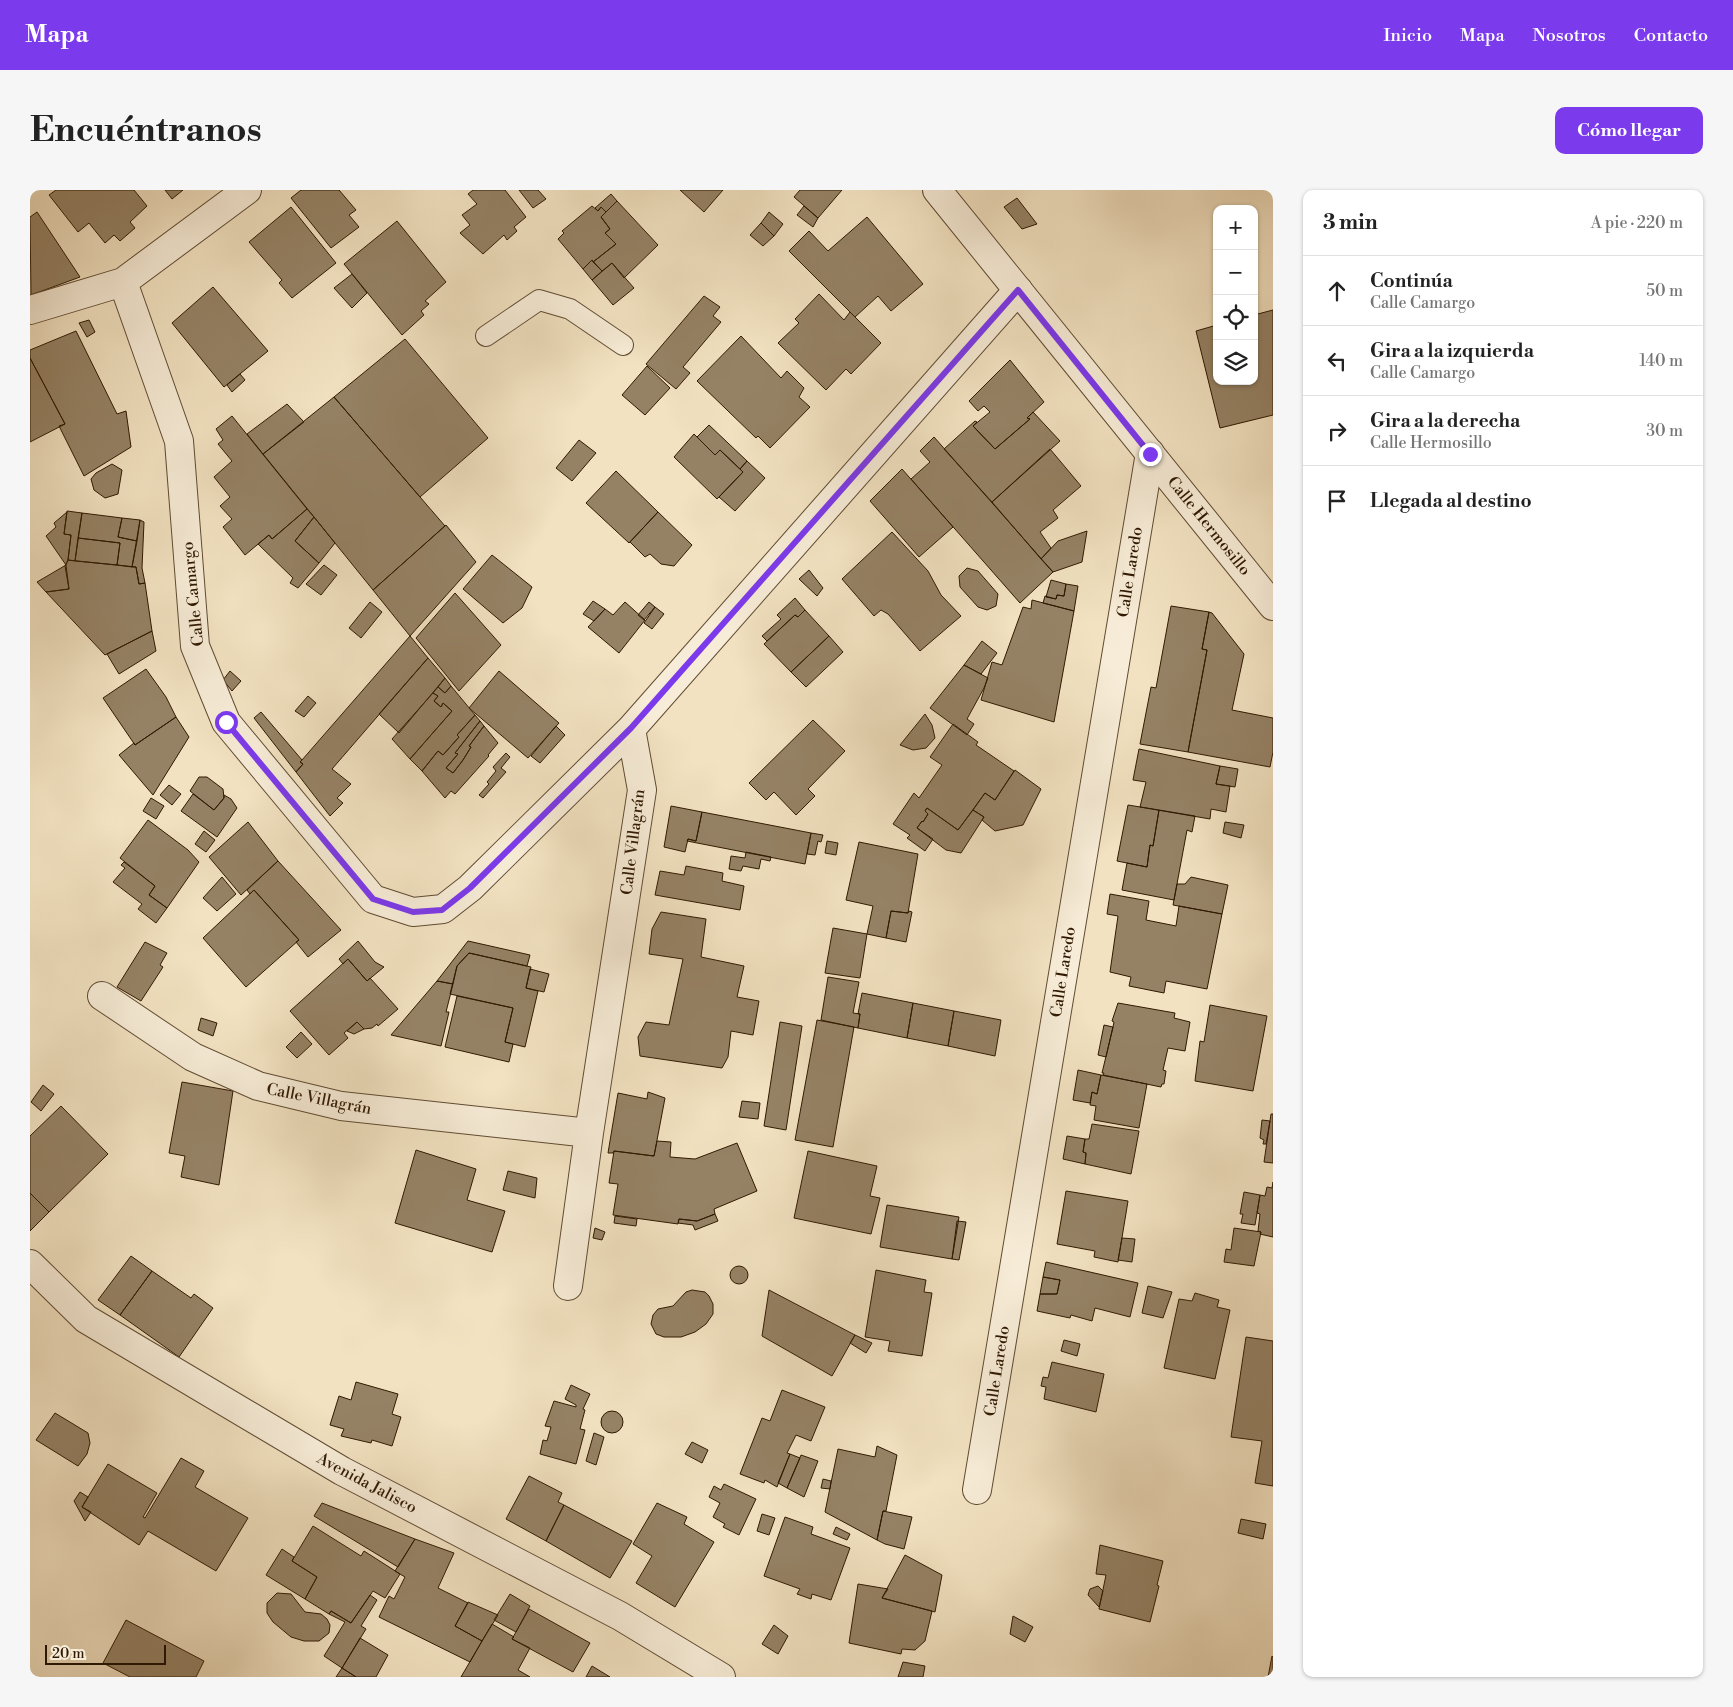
<!DOCTYPE html>
<html lang="es">
<meta charset="utf-8">
<style>
body{margin:0;font-family:"Libre Bodoni",serif;background:#f6f6f6;color:#222}
.controls{position:absolute;right:15px;top:15px;display:grid;overflow:hidden;border-radius:10px;box-shadow:0 1px 4px #0004}
.controls button{width:45px;height:45px;display:grid;place-items:center;padding:0;border:0;border-bottom:1px solid #e0e0e0;background:#fff;color:#222;font:25px sans-serif}
.scale{position:absolute;left:15px;bottom:12px;width:121px;box-sizing:border-box;padding-left:5px;border:2px solid #301902;border-top:0;font-size:14px;line-height:18px;white-space:nowrap;color:#301902;-webkit-text-stroke:4px #f7ecd7;paint-order:stroke}
.stop{position:absolute;width:15px;height:15px;margin:-11px;border:4px solid #7c3aed;border-radius:50%;background:#fff}
.stop.end{background:#7c3aed;border-color:#fff;box-shadow:0 1px 5px #0008}
.list{margin:0;padding:0;list-style:none}
h2{display:flex;justify-content:space-between;align-items:center;height:65px;margin:0;padding:0 20px;font-size:21px}
h2 small{font-size:16px;font-weight:400;color:#767676}
.list li{display:grid;grid-template-columns:32px 1fr auto;gap:15px;align-items:center;box-sizing:border-box;height:70px;padding:0 20px;border-top:1px solid #e0e0e0}
.list b{display:block;font-size:19px;white-space:nowrap}
.list p{margin:0;font-size:16px;white-space:nowrap;color:#767676}
.list em{font-size:16px;font-style:normal;color:#767676}
.icon{flex:none;width:28px;height:28px;fill:none;stroke:currentColor;stroke-width:2;stroke-linecap:round;stroke-linejoin:round}
.map{position:relative;flex:none;width:1243px;height:1487px;overflow:hidden;border-radius:10px}
header{display:flex;align-items:center;gap:30px;box-sizing:border-box;height:70px;padding:0 25px;background:#7c3aed;color:#fff}
header strong{font-size:24px}
nav{display:flex;gap:28px;margin-inline-start:auto;font-size:18px}
.intro{display:flex;align-items:center;justify-content:space-between;box-sizing:border-box;height:120px;padding:0 30px}
h1{margin:0;font-size:35px}
.button{padding:12px 22px;border-radius:10px;background:#7c3aed;color:#fff;font-size:18px;font-weight:700}
main{display:flex;gap:30px;padding:0 30px}
aside{flex:1;background:#fff;border-radius:10px;box-shadow:0 1px 4px #0004}
.map>svg:first-child{display:block}
</style>
<header>
<strong>Mapa</strong>
<nav><a>Inicio</a><a>Mapa</a><a>Nosotros</a><a>Contacto</a></nav>
</header>
<div class="intro"><h1>Encuéntranos</h1><a class="button">Cómo llegar</a></div>
<main>
<div class="map">
<svg width="1243" height="1487" viewBox="0 0 1243 1487">
<rect width="100%" height="100%" fill="#f2e2c1"/>
<filter id="stains"><feTurbulence type="fractalNoise" baseFrequency=".004" numOctaves="4"/><feColorMatrix values="0 0 0 0 .2 0 0 0 0 .09 0 0 0 0 .02 0 0 0 .5 -.17"/></filter>
<radialGradient id="worn" r=".72"><stop offset=".6" stop-color="#630" stop-opacity="0"/><stop offset="1" stop-color="#630" stop-opacity=".3"/></radialGradient>
<path fill="#958265" stroke="#301902" d="M26,0H104L117,16L100,32L105,38L90,51L84,45L75,53L59,33L48,42L19,5Z
M135,0H153L142,9Z
M271,0H309L326,20L319,25L329,37L301,58L261,8Z
M443,0H475L496,27L484,37L487,41L477,50L474,45L453,64L430,43L440,35L432,25L447,14L438,4Z
M489,0H508L516,9L503,18Z
M650,0H693L674,22Z
M770,0H812L788,28L764,7Z
M581,4L587,11L576,22L571,17L568,21L565,18Z
M987,8L1007,34L992,39L974,17Z
M587,11L628,55L594,88L582,73L572,81L563,72L586,54L575,43L580,39L571,27Z
M562,16L568,21L571,17L576,22L571,27L580,39L575,43L586,54L563,72L562,70L553,79L528,49L534,43L532,41Z
M774,16L788,28L783,37L767,25Z
M261,17L306,73L262,108L249,93L252,90L219,52Z
M7,22L50,87L1,105L0,27Z
M739,22L753,34L744,46L731,33Z
M837,27L893,94L861,121L848,106L825,127L759,61L779,41L798,61Z
M367,31L416,92L395,111L399,114L391,121L394,125L372,145L314,74Z
M731,33L744,46L733,56L720,45Z
M562,70L572,81L562,90L553,79Z
M582,73L604,98L583,115L562,90Z
M322,84L337,103L322,118L304,98Z
M183,97L238,161L194,197L142,133Z
M789,104L814,130L820,122L851,153L821,184L816,179L796,200L748,153L769,133L765,129Z
M674,106L690,117L683,126L691,132L653,177L660,183L646,199L616,174Z
M1243,120V225L1190,238L1166,141L1187,135V191H1224V125Z
M59,130L65,142L57,147L49,133Z
M46,141L87,224L96,221L101,257L54,286L29,236L35,234L0,168V160Z
M711,146L751,188L757,181L774,198L769,207L780,217L740,258L728,246L726,248L667,191Z
M375,149L458,248L390,307L304,207Z
M0,168L35,234L0,252Z
M980,170L1014,212L997,228L1000,229L965,259L943,236L960,222L954,216L948,221L939,211Z
M617,176L640,198L615,225L592,205Z
M210,184L215,190L202,202L197,195Z
M304,207L415,336L343,400L233,264Z
M257,214L274,232L233,264L217,244Z
M1003,222L1030,251L962,312L914,259L945,231L947,232L943,236L965,259L1000,229L997,228Z
M202,226L277,319L242,349L239,345L215,365L193,337L202,329L190,316L200,307L184,287L202,271L188,254L193,250L186,239Z
M679,235L717,271L710,279L690,260L685,265L667,247Z
M664,244L685,265L690,260L713,282L687,309L644,267Z
M904,247L1023,382L990,413L881,289L900,272L890,261Z
M549,250L566,263L542,291L526,278Z
M1020,259L1051,296L1023,320L1028,328L1010,342L1021,358L1011,369L962,312Z
M717,271L735,288L705,321L689,307L713,282L710,279Z
M82,274L92,280L88,304L75,308L64,300L61,289L66,283Z
M872,279L923,337L889,367L840,311Z
M586,281L628,322L599,353L556,313Z
M277,319L284,327L265,351L289,373L268,398L260,393L263,388L228,354L239,345L242,349Z
M37,321L52,323L45,371L38,370L41,345L34,344Z
M37,322L34,344L41,345L38,370L36,375L16,346L26,337L24,333Z
M628,322L662,355L644,376L631,374L620,364L615,367L600,352Z
M52,323L92,328L88,347L107,351L102,377L87,375L90,353L48,348Z
M284,327L305,353L289,373L265,351Z
M92,328L110,330L107,351L88,347Z
M110,330L114,332L112,378L115,393L109,394L106,377H102Z
M416,335L446,372L380,446L343,400Z
M1057,341L1052,372L1023,382L1011,369L1028,351Z
M862,342L898,381L911,405L931,426L890,461L858,424L851,420L844,426L812,389Z
M48,348L90,353L87,375L45,371Z
M462,365L502,397L492,418L473,433L433,399Z
M38,370L106,377L109,394L115,393L122,441L75,465L16,402L39,399L35,376Z
M36,375L39,399L16,402L7,392Z
M294,375L307,385L291,405L276,394Z
M937,378L948,381L968,404L966,416L957,420L948,417L930,397L929,386Z
M779,380L793,398L787,406L769,389Z
M1021,390L1036,394L1034,406L1027,405L1026,409L1016,407Z
M1036,394L1048,396L1044,421L1013,413L1015,406L1026,409L1027,405L1034,406Z
M425,403L471,455L429,501L386,448Z
M765,408L775,420L768,427L765,425L737,451L732,446L751,429L747,425Z
M1002,410L1044,421L1024,532L951,510L962,472L972,475L993,417L1001,419Z
M563,411L575,419L564,431L553,424Z
M340,412L352,422L331,448L319,438Z
M595,412L615,430L589,463L558,437L575,419L583,425Z
M619,412L625,417L614,430L608,425Z
M1141,416L1179,422L1172,459L1177,460L1158,562L1110,554L1121,497L1126,498Z
M625,417L634,424L622,439L614,433Z
M775,420L799,446L761,482L734,454L765,425L768,427Z
M1179,422L1182,423L1214,464L1202,520L1243,528V562L1240,577L1158,562L1177,460L1172,459Z
M122,441L126,461L89,484L77,464Z
M380,446L398,468L302,579L321,594L307,608L313,613L300,626L266,582L273,574L270,572L272,570Z
M799,446L813,462L776,497L761,482Z
M952,451L967,463L951,484L934,475Z
M398,468L415,488L369,543L349,524Z
M934,475L958,488L954,498L937,529L944,534L937,545L900,518Z
M116,479L136,507L146,527L105,555L73,508Z
M200,481L211,491L202,501L193,490Z
M469,481L529,533L498,568L439,518Z
M415,488L421,496L415,503L408,497Z
M421,496L445,525L427,545L429,547L413,565L408,561L392,581L380,569L422,521L413,513L411,517L404,511L408,506L403,503L408,497L415,503Z
M403,503L408,506L404,511L411,517L413,513L422,521L380,569L362,549Z
M278,506L286,513L274,527L265,521Z
M231,522L272,570L270,572L273,574L266,582L224,528Z
M895,524L902,535L905,548L896,558L883,560L870,555Z
M445,525L450,531L425,563L428,564L416,578L423,583L433,570L441,557L439,556L454,536L468,553L458,565L459,566L425,604L421,601L415,608L392,581L408,561L413,565L429,547L427,545Z
M146,527L159,547L123,605L89,565L104,553L105,555Z
M783,530L815,561L778,599L785,606L766,625L744,602L736,610L719,593Z
M450,531L454,536L439,556L441,557L433,570L423,583L416,578L428,564L425,563Z
M923,534L948,552L946,555L984,581L965,610L955,603L928,640L897,618L895,621L898,624L893,632L892,631L887,638L903,649L895,661L877,648L880,645L863,634L884,603L889,608L912,575L900,567Z
M526,536L535,545L510,573L501,566Z
M1109,559L1190,576L1186,594L1200,596L1196,622L1181,619L1180,629L1110,617L1116,592L1103,590Z
M476,563L480,567L471,578L476,582L453,608L449,605L459,594L457,592L466,581L463,577Z
M1190,576L1208,579L1205,597L1186,594Z
M985,580L1011,599L993,635L965,641L952,630L954,627L943,620L955,603L965,610Z
M169,587H177L193,599L194,608L184,620L160,601Z
M139,595L151,604L142,615L130,605Z
M163,604L184,620L194,608V605L201,609L207,618L187,647L151,621Z
M121,608L134,616L126,629L113,621Z
M1098,615L1129,620L1123,656L1120,655L1117,677L1087,671Z
M641,616L672,622L666,651L658,649L655,662L634,657Z
M897,618L928,640L943,620L954,627L931,663L916,660L887,638L892,631L893,632L898,624L895,621Z
M1129,620L1165,626L1162,642L1157,640L1144,710L1092,700L1097,673L1117,677L1120,655L1123,656Z
M672,622L781,643L775,674L657,651L658,649L666,651Z
M118,630L158,660L169,672L137,718L119,705L125,696L90,668Z
M218,632L248,671L211,705L179,667Z
M1195,632L1214,635L1211,648L1193,643Z
M174,641L185,650L176,662L165,654Z
M781,643L793,645L791,652L788,651L785,665L777,664Z
M797,651L808,653L806,665L795,663Z
M829,652L888,664L878,723L861,721L856,748L837,744L843,716L816,710Z
M716,662L741,667L740,671L731,669L729,679L713,676L711,681L699,679L701,666L715,668Z
M248,671L311,740L278,767L266,752L269,750L224,700L220,704L217,700Z
M94,672L125,696L119,705L137,718L126,733L108,719L112,714L83,692L95,678L91,675Z
M656,676L693,683L692,691L714,696L710,720L625,705L630,681L654,685Z
M192,687L206,704L187,721L173,708Z
M1161,687L1198,695L1192,724L1143,715L1147,694H1155Z
M224,700L269,750L216,797L173,748Z
M1080,704L1119,711L1116,730L1146,736L1149,716L1192,724L1177,799L1136,791L1134,803L1099,796L1101,787L1080,782L1088,726L1077,724Z
M861,721L878,723L879,721L882,722L876,752L856,748Z
M631,722L676,729L671,767L714,776L707,807L729,811L723,845L701,841L698,867L692,878L610,866L608,847L616,832L639,835L653,769L619,764L622,739Z
M803,738L837,744L830,788L795,783Z
M328,751L345,772L354,777L337,791L318,769L313,774L309,769Z
M438,751L500,765L497,776L439,763L427,776L423,794L407,791Z
M115,752L137,763L130,775L133,777L111,811L87,797Z
M439,763L501,777L496,798L508,801L495,857L475,852L483,818L420,804L427,776Z
M318,769L337,791L340,788L368,819L348,836L347,834L342,838L334,839L327,832L314,843L318,848L299,865L260,821Z
M500,779L519,784L514,802L496,798Z
M798,787L829,792L823,823L830,824L828,838L791,830Z
M407,791L423,794L416,822H419L411,856L361,845Z
M832,803L883,813L877,848L828,838L830,824H828Z
M427,806L483,818L475,852L483,854L479,872L415,857Z
M883,813L924,821L918,856L877,848Z
M1088,813L1145,823L1144,828L1160,832L1155,861L1138,858L1133,880L1136,881L1134,894H1132L1131,897L1073,885L1074,883H1072L1083,837L1084,832L1082,831Z
M1180,815L1237,826L1223,901L1165,891L1170,851L1174,852Z
M924,821L971,830L965,866L918,856Z
M171,828L187,833L183,846L168,840Z
M787,830L824,837L803,957L765,950Z
M327,832L334,839L324,844L317,841Z
M750,832L772,836L756,940L734,936Z
M1074,835L1083,837L1076,867L1068,865Z
M271,842L282,854L267,868L256,857Z
M1048,880L1071,885L1067,904L1062,902L1060,913L1043,910Z
M1071,885L1117,894L1109,938L1064,930L1066,916L1060,915L1062,902L1067,904Z
M152,892L203,901L189,995L151,987L155,966L139,963Z
M13,895L24,904L11,921L1,912Z
M618,902L635,908L624,966L584,961L583,963H578L588,903L617,909Z
M712,911L730,913L728,929L709,927Z
M31,916L78,964L19,1022L0,1003V946Z
M1241,924H1243V973L1234,972Z
M1232,930L1240,931L1236,954H1233L1234,950L1230,948Z
M1062,934L1109,941L1101,984L1055,974L1056,963L1053,962L1055,949H1059Z
M1037,946L1055,949L1053,962L1056,963L1055,974L1033,969Z
M627,951L641,952L640,967L665,969L707,953L727,1001L684,1019L685,1024L667,1031L649,1029L648,1034L583,1025L588,994L579,993L584,961L624,966Z
M386,960L446,979L437,1010L475,1021L462,1062L365,1033Z
M778,961L847,976L840,1006L850,1008L841,1044L764,1028Z
M478,981L507,988L505,1008L473,1000Z
M1243,992V1047L1230,1044L1231,1042L1228,1041L1230,1024L1227,1023L1230,1005L1235,1006L1237,997L1242,998Z
M1036,1001L1098,1011L1088,1072L1064,1067L1065,1061L1027,1054Z
M1214,1002L1230,1005L1225,1035L1211,1033L1213,1024H1210Z
M0,1003L19,1022L0,1041Z
M857,1015L929,1027L922,1069L850,1057Z
M685,1024L688,1031L665,1040L663,1035L648,1033L649,1029L667,1031Z
M585,1026L607,1029L606,1036L584,1033Z
M927,1031L936,1032L929,1070L922,1069Z
M565,1038L575,1042L572,1050L563,1048Z
M1204,1038L1231,1042L1224,1076L1194,1072L1196,1059L1201,1060Z
M1092,1048L1105,1049L1102,1072L1088,1070Z
M101,1066L122,1081L90,1125L68,1110Z
M1016,1072L1108,1093L1100,1127L1065,1118L1062,1131L1041,1125L1040,1128L1007,1121L1010,1104H1027L1030,1090L1013,1087Z
M700 1085a9 9 0 1 1 18 0a9 9 0 1 1-18 0Z
M846,1080L896,1090L894,1102L902,1103L892,1166L858,1161L860,1151L835,1147Z
M122,1081L161,1108L164,1104L183,1118L149,1167L90,1125Z
M1013,1087L1030,1090L1027,1104H1010Z
M1118,1096L1142,1102L1133,1128L1112,1123Z
M662,1100L675,1102L679,1106L683,1114V1124L676,1134L665,1142L651,1147H634L626,1144L621,1134L623,1125L628,1119L643,1116L656,1102Z
M739,1100L825,1145L802,1186L732,1146Z
M1165,1103L1189,1110L1187,1117L1200,1120L1185,1189L1134,1178L1149,1109L1162,1111Z
M825,1145L842,1153L836,1163L820,1153Z
M1216,1147L1243,1151V1296L1225,1293L1232,1251L1201,1247Z
M1034,1150L1050,1154L1047,1166L1031,1161Z
M1022,1172L1074,1184L1066,1222L1014,1209L1016,1197L1011,1196L1013,1187L1018,1188Z
M326,1192L368,1204L362,1224L371,1227L362,1256L342,1250L341,1253L311,1246L314,1239L300,1235L309,1206L321,1210Z
M541,1195L560,1204L553,1219L555,1220L550,1239L555,1240L546,1274L510,1264L513,1250L517,1251L521,1237L515,1236L524,1211L546,1217V1215L535,1209Z
M752,1200L795,1217L781,1251L766,1245L757,1263L760,1264L747,1297L735,1290L734,1293L710,1284L732,1228L740,1231Z
M571 1232a11 11 0 1 1 22 0a11 11 0 1 1-22 0Z
M25,1223L58,1243L60,1253L57,1264L48,1276L6,1250Z
M564,1243L574,1247L566,1275L556,1271Z
M662,1252L678,1260L672,1273L655,1264Z
M847,1256L867,1265L856,1321H853L847,1350L795,1322L808,1259L845,1267Z
M760,1264L770,1268L757,1298L748,1293Z
M771,1265L788,1271L774,1307L757,1298Z
M151,1268L174,1281L165,1297L218,1328L186,1381L118,1341L109,1355L52,1317L78,1274L127,1303L113,1327L115,1328Z
M499,1286L532,1303L528,1312L534,1315L516,1351L476,1329Z
M793,1289L801,1291L800,1299L791,1298Z
M694,1294L726,1309L709,1345L693,1337L695,1334L683,1327L690,1313L679,1307L684,1296L691,1300Z
M50,1302L58,1307L52,1317L61,1322L55,1331L44,1311Z
M292,1313L385,1349L368,1377L284,1326Z
M627,1313L657,1327L654,1334L684,1352L645,1417L606,1393L622,1366L603,1354Z
M534,1315L602,1351L580,1388L516,1351Z
M853,1321L882,1327L874,1359L855,1354L847,1350Z
M732,1324L745,1328L739,1345L727,1341Z
M755,1327L783,1337L781,1344L820,1358L801,1410L782,1404L781,1409L767,1404L770,1399L734,1386Z
M1211,1329L1236,1334L1233,1349L1208,1343Z
M283,1336L331,1366L334,1361L370,1384L355,1408L343,1401L321,1433L301,1421L299,1424L275,1409L287,1387L262,1371Z
M806,1337L820,1344L817,1350L803,1344Z
M385,1349L424,1363L408,1398L438,1413L425,1436L452,1451L440,1472L349,1427L359,1406L364,1409L375,1387L365,1381Z
M1070,1355L1133,1371L1127,1395L1129,1396L1120,1432L1069,1419L1076,1385L1066,1384Z
M252,1359L264,1367L262,1371L287,1387L275,1409L236,1385Z
M875,1365L912,1385L905,1422L852,1408Z
M828,1394L858,1399L852,1408L902,1421L895,1451L885,1460L872,1459L871,1464L819,1453Z
M1068,1396L1073,1401L1069,1417L1058,1405L1060,1399Z
M247,1403L261,1404L275,1422L291,1424L297,1429L300,1435L299,1443L289,1451H274L261,1447L243,1432L237,1423V1413Z
M480,1404L500,1416L486,1442L464,1430Z
M340,1405L347,1410L331,1436L336,1439L312,1478L294,1466L315,1432L299,1424L301,1421L321,1433Z
M438,1412L468,1425L452,1451L425,1436Z
M499,1419L560,1453L543,1482L482,1449Z
M983,1426L1003,1437L995,1452L980,1444Z
M96,1430L174,1471L166,1487H100L73,1473Z
M462,1434L484,1447L482,1449L500,1458L488,1480L500,1487H431Z
M744,1435L758,1446L748,1464L732,1454Z
M330,1448L358,1465L346,1487H326L312,1478Z
M1242,1466L1243,1467V1487H1238Z
M873,1472L895,1476L893,1487H868Z
M562,1476L580,1487H556Z
M312,1478L326,1487H306Z"/>
<g fill="none" stroke-linecap="round" stroke-linejoin="round">
<defs>
<path id="service" d="M456,146L509,110L540,119L593,155"/>
<path id="minor" d="M93,92L149,251L165,456L196,532L343,709L383,722L413,719L440,698L601,539L988,100
M0,120L93,92L217,0
M72,806L163,867L228,896L311,916L559,943
M0,1074L56,1129L312,1281L590,1426L691,1487
M538,1096L559,943L612,600L601,539
M947,1300L1120,263"/>
<path id="tertiary" d="M907,0L1243,416"/>
</defs>
<use href="#service" stroke="#604b32" stroke-width="22"/>
<use href="#minor" stroke="#604b32" stroke-width="30"/>
<use href="#tertiary" stroke="#604b32" stroke-width="30"/>
<use href="#service" stroke="#f7ecd7" stroke-width="20"/>
<use href="#minor" stroke="#f7ecd7" stroke-width="28"/>
<use href="#tertiary" stroke="#f7ecd7" stroke-width="28"/>
</g>
<g fill="none" stroke-linecap="round" stroke-linejoin="round">
<path stroke="#7c3aed" stroke-width="6" d="M196,532L343,709L383,722L412,720L440,698L601,538L988,100L1120,264"/>
</g>
<g text-anchor="middle" dominant-baseline="central" stroke-width="5" stroke-linejoin="round" paint-order="stroke">
<g font-size="16" fill="#301902" stroke="#f7ecd7">
<text transform="translate(1179 336) rotate(51)">Calle Hermosillo</text>
<text transform="translate(1100 382) rotate(-81)">Calle Laredo</text>
<text transform="translate(163 404) rotate(-96)">Calle Camargo</text>
<text transform="translate(603 652) rotate(-83)">Calle Villagrán</text>
<text transform="translate(1033 782) rotate(-81)">Calle Laredo</text>
<text transform="translate(289 909) rotate(11)">Calle Villagrán</text>
<text transform="translate(967 1181) rotate(-81)">Calle Laredo</text>
<text transform="translate(337 1293) rotate(28)">Avenida Jalisco</text>
</g>
</g>
<rect width="100%" height="100%" filter="url(#stains)"/>
<rect width="100%" height="100%" fill="url(#worn)"/>
</svg>
<div class="controls">
<button>+</button>
<button>−</button>
<button><svg class="icon" aria-label="locate" viewBox="0 0 24 24"><circle cx="12" cy="12" r="6"/><path d="M12 2v4M12 18v4M2 12h4M18 12h4"/></svg></button>
<button><svg class="icon" aria-label="layers" viewBox="0 0 24 24"><path d="M12 4l9 5-9 5-9-5zM3 14l9 5 9-5"/></svg></button>
</div>
<div class="scale">20 m</div>
<div class="stop" style="left:196px;top:532px"></div>
<div class="stop end" style="left:1120px;top:264px"></div>
</div>
<aside>
<h2>3 min<small>A pie · 220 m</small></h2>
<ul class="list">
<li><svg class="icon" aria-label="ahead" viewBox="0 0 24 24"><path d="M12 20V5M6 11l6-6 6 6"/></svg><div><b>Continúa</b><p>Calle Camargo</p></div><em>50 m</em></li>
<li><svg class="icon" aria-label="left" viewBox="0 0 24 24"><path d="M17 20v-9H6M10 6l-5 5 5 5"/></svg><div><b>Gira a la izquierda</b><p>Calle Camargo</p></div><em>140 m</em></li>
<li><svg class="icon" aria-label="right" viewBox="0 0 24 24"><path d="M7 20v-9h11M14 6l5 5-5 5"/></svg><div><b>Gira a la derecha</b><p>Calle Hermosillo</p></div><em>30 m</em></li>
<li><svg class="icon" aria-label="arrive" viewBox="0 0 24 24"><path d="M6 21V4h12l-3 4 3 4H6"/></svg><div><b>Llegada al destino</b></div></li>
</ul>
</aside>
</main>
